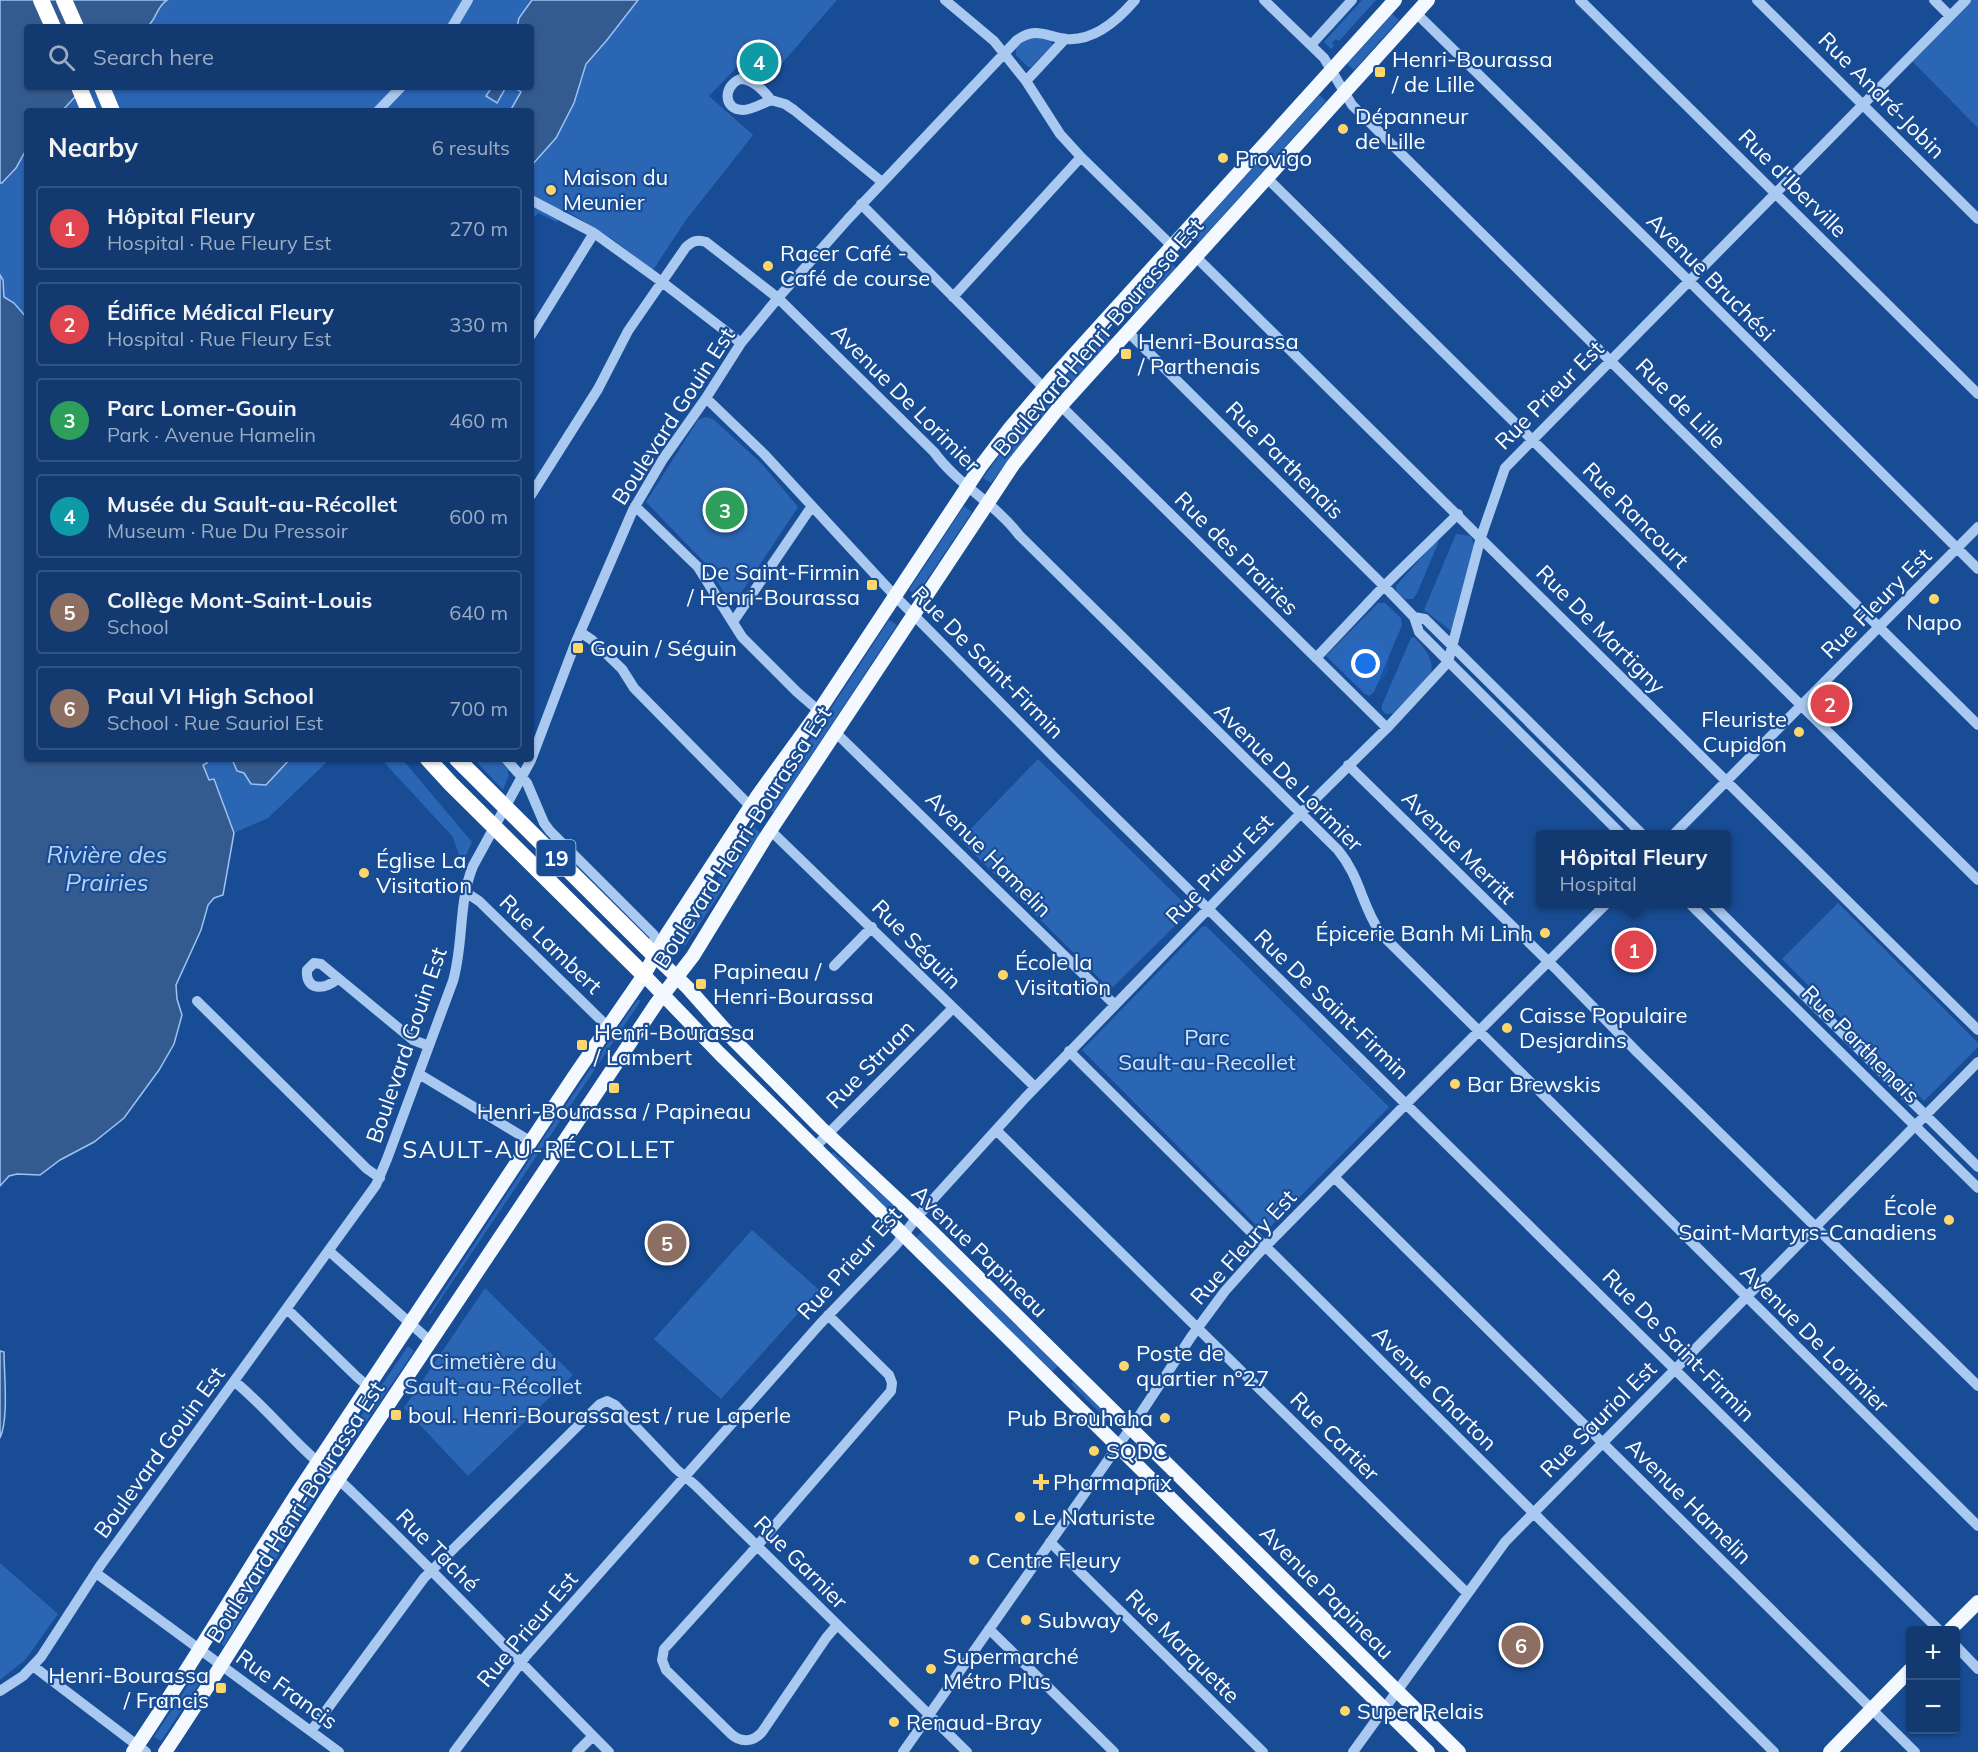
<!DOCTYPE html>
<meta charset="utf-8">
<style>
body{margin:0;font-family:Mulish,sans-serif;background:#1f4578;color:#f1f3f6}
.controls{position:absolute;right:18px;bottom:18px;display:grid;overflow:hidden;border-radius:6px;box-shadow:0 2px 4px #0004}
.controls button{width:54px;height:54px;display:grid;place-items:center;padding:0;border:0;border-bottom:2px solid #315483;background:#123a70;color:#f1f3f6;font:30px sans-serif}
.you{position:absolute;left:1366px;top:664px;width:21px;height:21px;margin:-15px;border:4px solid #fff;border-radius:50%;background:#1a73e8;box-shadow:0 0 0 9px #1a73e833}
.badge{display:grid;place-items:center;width:39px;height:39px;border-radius:50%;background:#e797bd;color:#fff;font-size:20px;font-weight:700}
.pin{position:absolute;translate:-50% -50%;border:3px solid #fff;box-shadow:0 2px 6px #0006}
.popup{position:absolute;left:1536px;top:830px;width:195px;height:78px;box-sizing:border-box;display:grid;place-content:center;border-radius:6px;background:#123a70;filter:drop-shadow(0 2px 4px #0005);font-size:20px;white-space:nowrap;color:#9cadc3}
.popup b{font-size:22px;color:#f1f3f6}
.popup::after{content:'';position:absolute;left:50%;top:100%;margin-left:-12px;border:12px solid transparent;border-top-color:#123a70}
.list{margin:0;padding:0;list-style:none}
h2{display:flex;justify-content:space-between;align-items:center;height:78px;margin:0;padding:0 24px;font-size:26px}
h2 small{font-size:20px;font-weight:400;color:#9cadc3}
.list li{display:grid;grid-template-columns:39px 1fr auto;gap:18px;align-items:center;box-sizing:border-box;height:84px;margin:0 12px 12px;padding:0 12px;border:2px solid #315483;border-radius:6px}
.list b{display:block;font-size:22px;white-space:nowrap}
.list p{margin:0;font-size:20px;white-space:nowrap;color:#9cadc3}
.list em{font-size:20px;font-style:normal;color:#9cadc3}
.icon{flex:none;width:33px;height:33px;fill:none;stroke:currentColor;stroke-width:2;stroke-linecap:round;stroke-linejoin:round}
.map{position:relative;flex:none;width:1978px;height:1752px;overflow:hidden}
.search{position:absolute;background:#123a70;box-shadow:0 2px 4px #0004;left:24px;top:24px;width:510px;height:66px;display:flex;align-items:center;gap:15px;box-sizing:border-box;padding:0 21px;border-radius:6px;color:#9cadc3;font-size:22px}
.panel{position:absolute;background:#123a70;box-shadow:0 2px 4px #0004;left:24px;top:108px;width:510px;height:654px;border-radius:6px}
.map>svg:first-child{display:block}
</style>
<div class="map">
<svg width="1978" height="1752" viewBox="0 0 1978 1752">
<rect width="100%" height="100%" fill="#184d96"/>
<path fill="#2b66b4" d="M167,0H532L519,18L517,27H147C157,19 156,7 167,0Z
M638,0H837L765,83L741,63L709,96L753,135L686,220L653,270L611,238L565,210L557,222L538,213L535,217L531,214V166L556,138L574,103L586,64L607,40Z
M1362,0H1376L1339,41L1336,39L1332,43L1334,46L1331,49L1324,42Z
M1967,0H1978V128L1909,58Z
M1392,14L1399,20L1354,70L1347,64Z
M1033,36L1051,40L1052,45L1031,67H1028L1016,55V47Z
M84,87H492L486,96L496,103L506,87H514L521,91L510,111H62Z
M1319,95L1326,101L1199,242L1192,235Z
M27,148V318L14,303L4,297L3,280L0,275V183C13,179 21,159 27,148Z
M1169,261L1176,268L1134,313L1128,307Z
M1105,333L1112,339L1064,391L1058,385Z
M1044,400L1050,406L991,483L983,478L1017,431Z
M706,417L713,419L762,464L798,507L735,602L728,599L707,565L646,502L698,420Z
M964,506L972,512L916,596L909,590Z
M1456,534L1471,536L1475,549L1451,631L1424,610Z
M1439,541L1417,593L1413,599H1405L1397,593L1396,586L1435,542Z
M1378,603H1385L1401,618L1402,625L1374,692L1369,696L1364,693L1326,656Z
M889,620L897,625L773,813L767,806Z
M1414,637C1424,647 1436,661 1430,675L1393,713L1386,714L1382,710V705L1411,638Z
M206,759H232L237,771L245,773L251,784L266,785L290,759H330L268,818L234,833L214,779L209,780L203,764L207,763Z
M381,759H402L472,842L462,864L453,837Z
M474,759H499L509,771L507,772L509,775L503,790Z
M1038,759L1189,908V912L1113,987L1107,986L960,840Z
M753,826L760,833L685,946L677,941Z
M1838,903L1978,1043V1047L1924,1101L1782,959Z
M1206,926L1389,1107L1266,1231H1262L1082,1050L1202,927Z
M637,1000H640V1002L430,1315L429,1313L541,1142Z
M833,1152L897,1208L892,1214L832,1154Z
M752,1230L819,1290L721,1399L654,1339Z
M922,1232L1058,1366L1052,1372L916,1237Z
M485,1288L573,1375L468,1476L404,1408Z
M408,1346L414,1351L341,1459L335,1455Z
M1073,1382L1110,1417L1107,1420L1071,1384Z
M316,1483L322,1487L272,1565L224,1646L217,1641L267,1557Z
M0,1563L58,1614L25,1660L0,1680Z
M198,1670L205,1675L161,1741L154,1737Z"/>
<path fill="#345b90" stroke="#9cc3f3" stroke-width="1.5" d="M0,0H167C156,7 157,19 147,27H27V87H84L62,111H27V148L16,168L2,183H0Z
M532,0H638L607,40L586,64L574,103L556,138L531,166V111H510L521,92L514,87H531V27H517L519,18Z
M492,87H506L497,103L486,96Z
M0,275L3,280L4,297L14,303L27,318V759H206L207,763L203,765L209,780L214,779L234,833L223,895L214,898L208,905L201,930L176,985L177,999L182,1015L174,1044L159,1070L124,1118L94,1142L60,1160L40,1175L17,1174L9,1176L0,1186Z
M232,759H290L266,785L251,784L244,773L237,771Z
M0,1351L4,1352C4,1375 9,1418 0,1438Z"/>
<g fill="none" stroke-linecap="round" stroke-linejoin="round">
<path stroke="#aac9f1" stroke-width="10" d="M945,0L994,41L1026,81L1060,134L1081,157L1172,246
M1264,0L1324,58L1352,105L1978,725
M1580,0L1978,394
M1757,0L1978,219
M1934,0L1950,16
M1416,13L1690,282L1978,569
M452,27L468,0
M1311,45L1352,0
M740,79C753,79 763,90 771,100C763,103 752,110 743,110C723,110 723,86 740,79Z
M1026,81L1065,39
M771,100L785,104L794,110L882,182
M378,111L401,87
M1267,178L1978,880
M531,200L594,233L662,282L741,343
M861,204L1044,388
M1196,257L1978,1030
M953,297L1081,157
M1128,332L1384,586L1414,617L1419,632L1621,834
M531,335L594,233
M706,398L764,454L895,596L1053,756L1939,1630
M1061,406L1387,728
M531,495L598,389L628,331L686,247C693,241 697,239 706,242L778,298L934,452C958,485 995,503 1019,535L1338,850C1361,878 1361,905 1381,934L1978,1526
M635,506L698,567L742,637L797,692L819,711
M1414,617L1425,619L1642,834
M733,622L812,506
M580,632L592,640L622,669L634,688L751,807
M1316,658L1384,586L1458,514
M835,732L1115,1005
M506,759L527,783L544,823L550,831L654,935L655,954
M1348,765L1558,971L1637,1052L1978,1386
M770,830L1035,1087
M1674,834L1978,527
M465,892L479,901L608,1027
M1690,904L1978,1188
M1712,904L1978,1167
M834,966L872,927
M338,978C327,990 305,992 307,970L314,963L321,964L413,1040L429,1046
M197,1001L367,1169L380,1178
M1069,1051L1774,1752
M419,1074L530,1141
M996,1130L1467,1593
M815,1147L953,1008
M1334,1177L1915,1752
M329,1251L430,1341
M287,1309L357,1377L369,1387
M828,1315L889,1375L892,1383L891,1391L750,1554L664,1649L662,1660L666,1670L731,1734C741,1743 753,1742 762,1732L826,1638L837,1625
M234,1381C261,1403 283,1430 309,1454C323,1467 339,1479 353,1493C441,1577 523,1666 609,1752
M1050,1542L1263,1752
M96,1573L339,1752
M989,1629L1114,1752
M1956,1646L1978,1669
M33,1666L146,1752
M0,1691L23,1676L41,1657L100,1566L376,1185L387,1159L453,981C464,943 458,903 473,866L531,760L575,644L633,510L663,459L706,398L741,343L778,298L848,219L1017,40C1037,26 1046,37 1067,39C1095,41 1118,20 1135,0
M311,1731L424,1578L600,1404L607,1401L615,1405L676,1469L695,1485L967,1752
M454,1752L526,1656L820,1324L896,1245L917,1217L1025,1098L1300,814L1387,728L1448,662L1481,537L1505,468L1966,0
M577,1752L593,1736
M903,1752L1139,1416L1191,1337L1225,1291L1258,1254L1400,1110L1606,904
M1353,1752L1505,1542L1978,1062"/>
<path stroke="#f4f8ff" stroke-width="14" d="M655,956L688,988L734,1040L820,1127L925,1225L1459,1752
M644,975L719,1053L1428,1752
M1950,1630L1978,1602
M133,1752C190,1668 241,1581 296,1495L575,1075L644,975L667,934L758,795L819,711L981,466L1010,428L1050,381L1395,0
M165,1752C225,1663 279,1570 338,1480C443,1321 551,1163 656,1004L693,956L764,840L1013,465L1057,410L1428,0
M1830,1752L1910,1670"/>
<path stroke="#fff" stroke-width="16" d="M41,0L53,27
M64,0L76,27
M79,87L89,111
M102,87L112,111
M428,759L451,784L644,975
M457,759L655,956"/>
</g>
<g fill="#ffd66a" stroke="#184d96" stroke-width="2">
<rect x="1374" y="66" width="12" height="12" rx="3"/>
<circle cx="1343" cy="129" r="6"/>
<circle cx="1223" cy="158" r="6"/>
<circle cx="551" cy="190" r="6"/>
<circle cx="768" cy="266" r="6"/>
<rect x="1120" y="348" width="12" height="12" rx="3"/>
<rect x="866" y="579" width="12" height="12" rx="3"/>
<circle cx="1934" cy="599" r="6"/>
<rect x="572" y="642" width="12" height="12" rx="3"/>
<circle cx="1799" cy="732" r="6"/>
<circle cx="364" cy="873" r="6"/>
<circle cx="1545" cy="933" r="6"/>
<circle cx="1003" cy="975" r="6"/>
<rect x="695" y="978" width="12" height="12" rx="3"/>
<circle cx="1507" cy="1028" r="6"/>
<rect x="576" y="1039" width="12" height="12" rx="3"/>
<circle cx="1455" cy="1084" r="6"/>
<rect x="608" y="1082" width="12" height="12" rx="3"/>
<circle cx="1949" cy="1220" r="6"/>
<circle cx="1124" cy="1366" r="6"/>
<rect x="390" y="1409" width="12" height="12" rx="3"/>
<circle cx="1165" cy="1418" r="6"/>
<circle cx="1094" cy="1451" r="6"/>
<path d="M1038 1473h6v6h6v6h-6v6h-6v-6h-6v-6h6z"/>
<circle cx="1020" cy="1517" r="6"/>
<circle cx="974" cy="1560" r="6"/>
<circle cx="1026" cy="1620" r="6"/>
<circle cx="931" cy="1669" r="6"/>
<rect x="215" y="1682" width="12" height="12" rx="3"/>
<circle cx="1345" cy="1711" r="6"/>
<circle cx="894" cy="1722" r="6"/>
</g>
<g text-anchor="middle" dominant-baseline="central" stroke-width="4.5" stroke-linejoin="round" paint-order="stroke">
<rect fill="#184d96" stroke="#bacae0" stroke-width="1.5" x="536.5" y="840" width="39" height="36" rx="4.5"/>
<g font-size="21" font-weight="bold" fill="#fff">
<text x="556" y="858">19</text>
</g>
<g font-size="22" fill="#fff" stroke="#184d96" text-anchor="start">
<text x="1392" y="59">Henri-Bourassa<tspan x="1392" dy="25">/ de Lille</tspan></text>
<text x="1355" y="116">Dépanneur<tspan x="1355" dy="25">de Lille</tspan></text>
<text x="1235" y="158">Provigo</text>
<text x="563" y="177">Maison du<tspan x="563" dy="25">Meunier</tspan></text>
<text x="780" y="253">Racer Café -<tspan x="780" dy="25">Café de course</tspan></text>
<text x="1138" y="341">Henri-Bourassa<tspan x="1138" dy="25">/ Parthenais</tspan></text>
<text x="860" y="572" text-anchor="end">De Saint-Firmin<tspan x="860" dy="25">/ Henri-Bourassa</tspan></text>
<text x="1934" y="622" text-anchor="middle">Napo</text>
<text x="590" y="648">Gouin / Séguin</text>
<text x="1787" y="719" text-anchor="end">Fleuriste<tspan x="1787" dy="25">Cupidon</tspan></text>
<text x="376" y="860">Église La<tspan x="376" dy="25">Visitation</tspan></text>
<text x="1533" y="933" text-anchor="end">Épicerie Banh Mi Linh</text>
<text x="1015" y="962">École la<tspan x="1015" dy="25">Visitation</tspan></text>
<text x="713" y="971">Papineau /<tspan x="713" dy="25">Henri-Bourassa</tspan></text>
<text x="1519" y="1015">Caisse Populaire<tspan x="1519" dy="25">Desjardins</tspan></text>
<text x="594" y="1032">Henri-Bourassa<tspan x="594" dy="25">/ Lambert</tspan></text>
<text x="1467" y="1084">Bar Brewskis</text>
<text x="614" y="1111" text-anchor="middle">Henri-Bourassa / Papineau</text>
<text x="1937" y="1207" text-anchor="end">École<tspan x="1937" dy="25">Saint-Martyrs-Canadiens</tspan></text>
<text x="1136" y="1353">Poste de<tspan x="1136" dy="25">quartier n°27</tspan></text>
<text x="408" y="1415">boul. Henri-Bourassa est / rue Laperle</text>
<text x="1153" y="1418" text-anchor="end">Pub Brouhaha</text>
<text x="1106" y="1451">SQDC</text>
<text x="1053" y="1482">Pharmaprix</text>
<text x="1032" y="1517">Le Naturiste</text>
<text x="986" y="1560">Centre Fleury</text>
<text x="1038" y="1620">Subway</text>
<text x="943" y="1656">Supermarché<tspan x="943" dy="25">Métro Plus</tspan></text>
<text x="209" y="1675" text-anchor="end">Henri-Bourassa<tspan x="209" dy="25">/ Francis</tspan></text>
<text x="1357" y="1711">Super Relais</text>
<text x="906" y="1722">Renaud-Bray</text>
</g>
<g font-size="22" fill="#fff" stroke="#184d96">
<text transform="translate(1882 95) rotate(45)">Rue André-Jobin</text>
<text transform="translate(1793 183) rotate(45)">Rue d'Iberville</text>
<text transform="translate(1711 277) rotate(45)">Avenue Bruchési</text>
<text transform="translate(1098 337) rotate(-49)">Boulevard Henri-Bourassa Est</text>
<text transform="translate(1549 395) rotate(-45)">Rue Prieur Est</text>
<text transform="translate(906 398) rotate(45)">Avenue De Lorimier</text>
<text transform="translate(1681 403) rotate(45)">Rue de Lille</text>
<text transform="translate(673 416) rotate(-57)">Boulevard Gouin Est</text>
<text transform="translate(1285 460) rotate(45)">Rue Parthenais</text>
<text transform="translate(1636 515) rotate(45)">Rue Rancourt</text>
<text transform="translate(1237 553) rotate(45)">Rue des Prairies</text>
<text transform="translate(1876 603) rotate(-45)">Rue Fleury Est</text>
<text transform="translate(1601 629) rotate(45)">Rue De Martigny</text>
<text transform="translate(988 662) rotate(45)">Rue De Saint-Firmin</text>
<text transform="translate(1289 777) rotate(45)">Avenue De Lorimier</text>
<text transform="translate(742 837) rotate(-57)">Boulevard Henri-Bourassa Est</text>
<text transform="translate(1459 847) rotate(45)">Avenue Merritt</text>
<text transform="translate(989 854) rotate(45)">Avenue Hamelin</text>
<text transform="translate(1219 869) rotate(-46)">Rue Prieur Est</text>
<text transform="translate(551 944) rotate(44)">Rue Lambert</text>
<text transform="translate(917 944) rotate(45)">Rue Séguin</text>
<text transform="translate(1332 1004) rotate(44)">Rue De Saint-Firmin</text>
<text transform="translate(1861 1044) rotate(45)">Rue Parthenais</text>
<text transform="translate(406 1045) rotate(-71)">Boulevard Gouin Est</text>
<text transform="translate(870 1064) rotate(-45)">Rue Struan</text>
<text transform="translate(1243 1247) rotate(-48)">Rue Fleury Est</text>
<text transform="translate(980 1251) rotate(44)">Avenue Papineau</text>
<text transform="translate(849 1263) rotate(-48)">Rue Prieur Est</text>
<text transform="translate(1815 1338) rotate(45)">Avenue De Lorimier</text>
<text transform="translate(1679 1345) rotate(45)">Rue De Saint-Firmin</text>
<text transform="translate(1435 1388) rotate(45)">Avenue Charton</text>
<text transform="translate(1598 1419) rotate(-45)">Rue Sauriol Est</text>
<text transform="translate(1335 1436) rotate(45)">Rue Cartier</text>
<text transform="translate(159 1452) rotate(-54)">Boulevard Gouin Est</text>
<text transform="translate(1689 1501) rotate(45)">Avenue Hamelin</text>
<text transform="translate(295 1512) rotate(-57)">Boulevard Henri-Bourassa Est</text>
<text transform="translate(438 1550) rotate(45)">Rue Taché</text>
<text transform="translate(801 1562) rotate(45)">Rue Garnier</text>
<text transform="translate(1327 1592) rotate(45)">Avenue Papineau</text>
<text transform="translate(527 1629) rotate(-50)">Rue Prieur Est</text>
<text transform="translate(1183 1646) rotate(45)">Rue Marquette</text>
<text transform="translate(287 1689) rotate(36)">Rue Francis</text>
</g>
<g font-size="22" fill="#d1e4fc" stroke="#184d96">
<text x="1207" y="1037">Parc<tspan x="1207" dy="25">Sault-au-Recollet</tspan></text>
<text x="493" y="1361">Cimetière du<tspan x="493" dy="25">Sault-au-Récollet</tspan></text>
</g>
<g font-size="24" font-style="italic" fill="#b6d3f7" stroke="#184d96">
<text x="107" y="854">Rivière des<tspan x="107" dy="28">Prairies</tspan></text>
</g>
<g font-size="24" letter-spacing="1.5" fill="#fff" stroke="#184d96">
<text x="539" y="1149">SAULT-AU-RÉCOLLET</text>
</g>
</g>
</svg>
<div class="controls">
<button>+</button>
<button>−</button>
</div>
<div class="you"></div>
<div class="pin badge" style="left:1634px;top:950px;background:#e0444e">1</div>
<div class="popup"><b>Hôpital Fleury</b>Hospital</div>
<div class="pin badge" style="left:1830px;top:704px;background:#e0444e">2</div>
<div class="pin badge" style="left:725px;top:510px;background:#2e9e5b">3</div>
<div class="pin badge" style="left:759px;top:62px;background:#0f9aa8">4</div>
<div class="pin badge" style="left:667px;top:1243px;background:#8d6e63">5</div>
<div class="pin badge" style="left:1521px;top:1645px;background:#8d6e63">6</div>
<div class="search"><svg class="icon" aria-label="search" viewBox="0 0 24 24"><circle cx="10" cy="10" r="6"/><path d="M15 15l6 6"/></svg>Search here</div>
<section class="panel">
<h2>Nearby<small>6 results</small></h2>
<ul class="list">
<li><span class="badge" style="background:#e0444e">1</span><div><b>Hôpital Fleury</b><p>Hospital · Rue Fleury Est</p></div><em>270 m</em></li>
<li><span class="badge" style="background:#e0444e">2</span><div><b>Édifice Médical Fleury</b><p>Hospital · Rue Fleury Est</p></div><em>330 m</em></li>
<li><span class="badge" style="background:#2e9e5b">3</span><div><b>Parc Lomer-Gouin</b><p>Park · Avenue Hamelin</p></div><em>460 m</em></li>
<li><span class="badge" style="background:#0f9aa8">4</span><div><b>Musée du Sault-au-Récollet</b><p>Museum · Rue Du Pressoir</p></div><em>600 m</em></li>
<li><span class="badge" style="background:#8d6e63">5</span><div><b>Collège Mont-Saint-Louis</b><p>School</p></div><em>640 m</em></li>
<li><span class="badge" style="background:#8d6e63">6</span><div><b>Paul VI High School</b><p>School · Rue Sauriol Est</p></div><em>700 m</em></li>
</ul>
</section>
</div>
